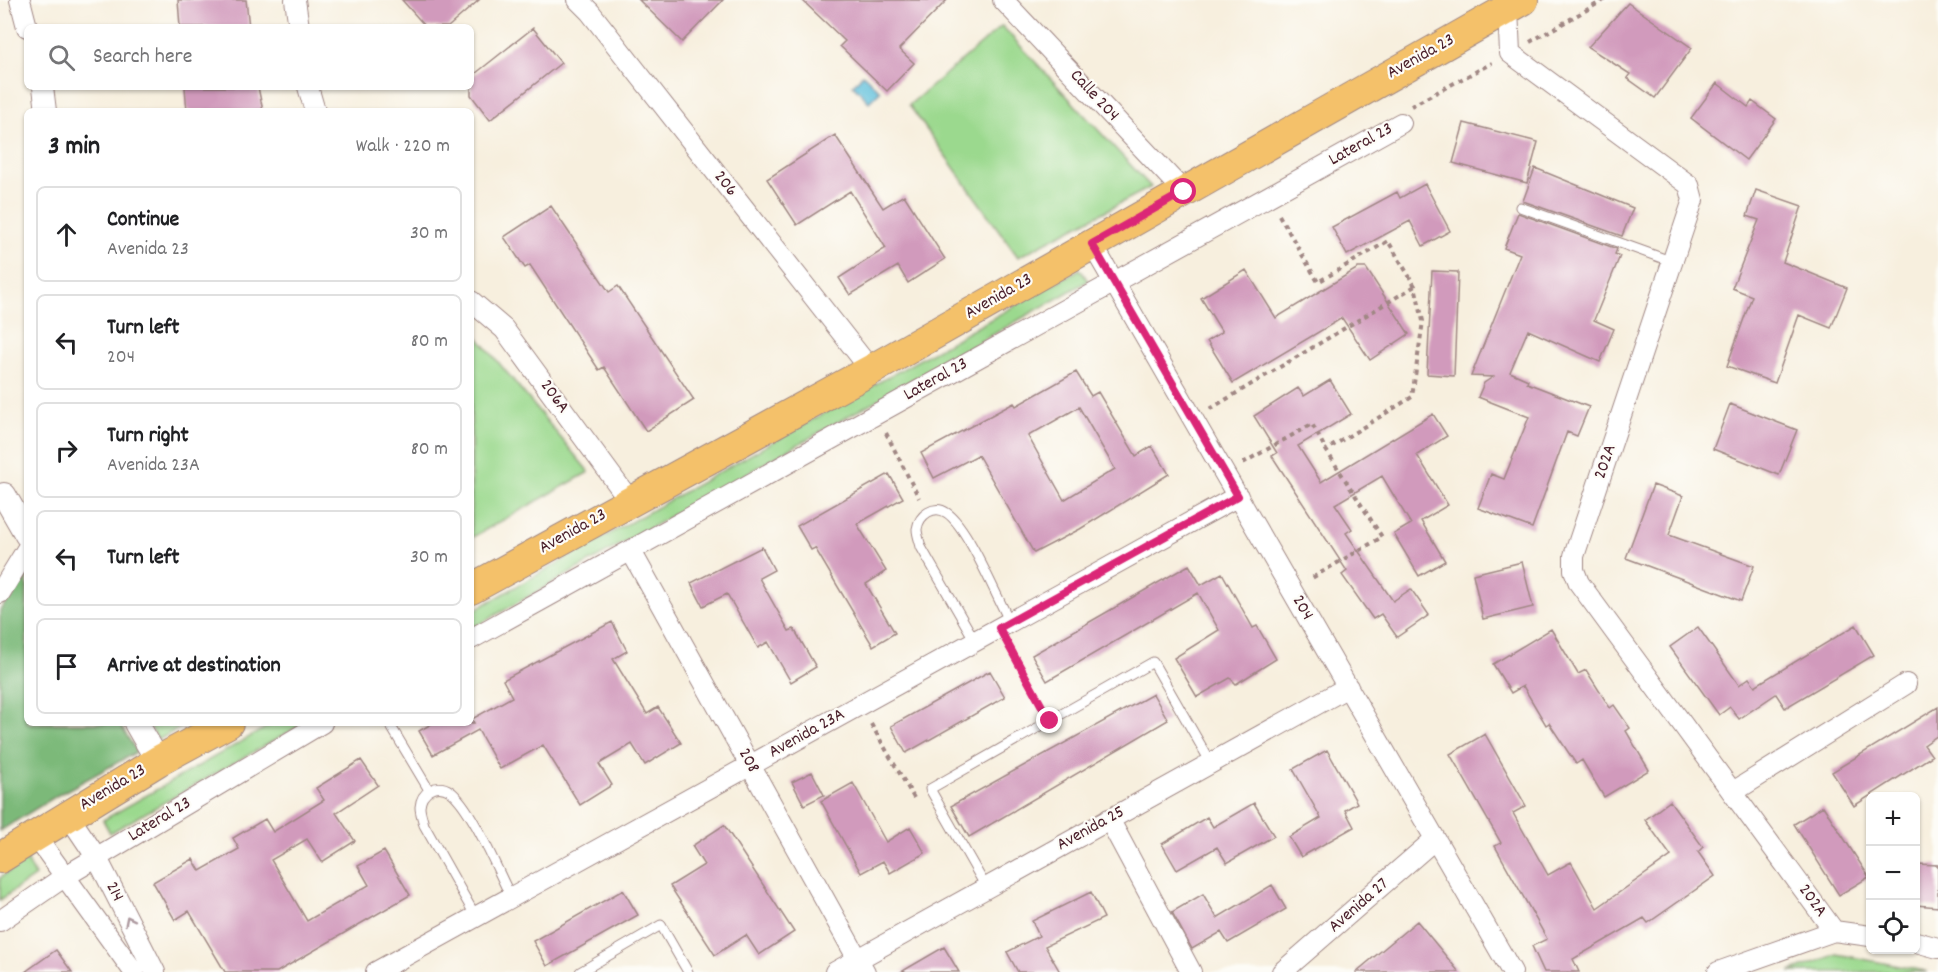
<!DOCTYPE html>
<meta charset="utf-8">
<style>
body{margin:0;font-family:Dekko,sans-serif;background:#f2f2f2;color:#202124}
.controls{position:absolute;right:18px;bottom:18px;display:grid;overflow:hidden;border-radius:9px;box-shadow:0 2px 4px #0004}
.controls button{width:54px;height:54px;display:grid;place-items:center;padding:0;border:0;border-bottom:2px solid #e0e0e0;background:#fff;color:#202124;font:30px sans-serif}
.stop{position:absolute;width:18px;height:18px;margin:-14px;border:4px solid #db2777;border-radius:50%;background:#fff}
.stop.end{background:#db2777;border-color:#fff;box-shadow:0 2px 6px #0008}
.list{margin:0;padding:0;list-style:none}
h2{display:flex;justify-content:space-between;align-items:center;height:78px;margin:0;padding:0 24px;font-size:26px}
h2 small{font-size:20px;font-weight:400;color:#757577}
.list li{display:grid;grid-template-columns:39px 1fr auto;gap:18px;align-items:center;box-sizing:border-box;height:96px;margin:0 12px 12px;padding:0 12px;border:2px solid #e0e0e0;border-radius:9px}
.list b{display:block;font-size:22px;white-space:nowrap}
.list p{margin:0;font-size:20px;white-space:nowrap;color:#757577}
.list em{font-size:20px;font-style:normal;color:#757577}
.icon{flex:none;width:33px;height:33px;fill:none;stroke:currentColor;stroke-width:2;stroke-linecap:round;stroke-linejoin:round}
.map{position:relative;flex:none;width:1938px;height:972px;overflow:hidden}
.search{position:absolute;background:#fff;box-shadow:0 2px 4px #0004;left:24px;top:24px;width:450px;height:66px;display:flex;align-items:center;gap:15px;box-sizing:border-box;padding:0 21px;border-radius:9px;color:#757577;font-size:22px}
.panel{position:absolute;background:#fff;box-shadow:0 2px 4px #0004;left:24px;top:108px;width:450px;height:618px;border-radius:9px}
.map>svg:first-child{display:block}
</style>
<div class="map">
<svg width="1938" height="972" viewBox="0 0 1938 972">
<rect width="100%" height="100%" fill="#fdfcf7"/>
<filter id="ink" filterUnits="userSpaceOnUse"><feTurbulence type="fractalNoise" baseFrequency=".0167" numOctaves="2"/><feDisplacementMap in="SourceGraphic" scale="12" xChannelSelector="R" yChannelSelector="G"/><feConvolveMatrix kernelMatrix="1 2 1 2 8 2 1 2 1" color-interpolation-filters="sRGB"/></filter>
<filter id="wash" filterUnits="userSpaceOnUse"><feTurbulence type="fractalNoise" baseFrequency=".008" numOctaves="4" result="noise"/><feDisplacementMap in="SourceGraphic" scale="24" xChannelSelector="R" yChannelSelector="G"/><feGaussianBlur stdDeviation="1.35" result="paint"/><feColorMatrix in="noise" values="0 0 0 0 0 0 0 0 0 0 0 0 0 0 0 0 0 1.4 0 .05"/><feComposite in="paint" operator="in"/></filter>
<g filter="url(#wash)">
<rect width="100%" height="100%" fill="#f7efde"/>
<path fill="#9bd98e" stroke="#727c5c" stroke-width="1.5" d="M1002,26L1151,187L1018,257L909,105Z
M1080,269L1088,281L471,629V612Z
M471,329L589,472L471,538Z
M148,723H189L158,740Z
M274,723H305L110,833L103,820Z
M27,859L35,876L0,900V878Z
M1837,954L1925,971L1928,972H1790Z"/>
<path fill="#7cb979" stroke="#636c52" stroke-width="1.5" d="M27,576V723H119L137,752L58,795L0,831V610Z"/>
<path fill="#5ec0dc" stroke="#547084" stroke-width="1.5" d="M863,74L880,91L869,102L853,85Z"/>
<g id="blocks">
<path fill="#d19abc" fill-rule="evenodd" d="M178,0H246L249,27H180Z
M402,0H479L448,27H426Z
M639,0H723L682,42Z
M802,0H947L899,49L914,63L887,91L840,46L845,41Z
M1628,3L1692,48L1655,98L1627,78L1630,74L1588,47Z
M533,28L561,63L490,120L471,95V77Z
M1717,83L1748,107L1752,101L1776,119L1746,160L1691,118Z
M185,87H258L263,111H187Z
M1464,123L1538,142L1527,183L1453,163Z
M835,135L883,208L904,195L945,259L908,283L898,266L850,295L839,278L886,248L850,191L797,225L767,179Z
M1535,168L1633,208L1622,236L1523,201Z
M1425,184L1450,231L1423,246L1410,221L1347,255L1332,227L1397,192L1400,198Z
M1756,190L1802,206L1783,262L1847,288L1831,328L1799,315L1775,383L1727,366L1752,296L1732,288L1759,220L1747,216Z
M551,206L609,292L618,286L694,400L646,431L604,367L599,370L530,265L525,268L504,237Z
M1518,213L1617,249L1615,254L1620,256L1594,320L1614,329L1600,362L1528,330L1510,372L1528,380L1527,383L1589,407L1577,436L1567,432L1532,528L1478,508L1491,474L1504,479L1529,417L1478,397L1484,383L1493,377L1471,376L1520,254L1504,248Z
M1358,268H1366L1409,334L1370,360L1342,318L1233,383L1207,341L1222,332L1201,298L1246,270L1276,318Z
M1432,271L1458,272L1454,376L1427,374Z
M1076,372L1091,396L1098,392L1136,456L1152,446L1169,474L1080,529L1034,553L978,455L934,478L921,453L1014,403L1016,406ZM1079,407L1115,469L1064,500L1028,436Z
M1330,380L1351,414L1298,446L1321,482L1433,414L1447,436L1417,455L1448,505L1421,521L1445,561L1419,576L1394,534L1411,524L1382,476L1335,504L1352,529L1346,533L1393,601L1411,589L1429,615L1397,637L1381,614L1373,619L1342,575L1347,571L1272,456L1277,453L1254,416L1298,388L1304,396Z
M1730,404L1797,430L1779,475L1713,449Z
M889,474L903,498L857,524L886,571L866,584L895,633L873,646L815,548L811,550L797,526Z
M1653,485L1683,496L1669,535L1754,566L1741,601L1626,558Z
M762,547L774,570L759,578L789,631L794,629L816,667L791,682L768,642L758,648L727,594L703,606L691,583Z
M1522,562L1533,607L1483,619L1473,574Z
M1189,565L1201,585L1222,573L1253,628L1257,626L1276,659L1236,684L1230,678L1197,697L1174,658L1219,630L1198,593L1047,681L1032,655Z
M612,622L627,651L613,659L647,714L658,707L681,743L645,765L632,744L599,764L612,785L580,805L543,745L500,769L478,730L433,755L419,731L433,723H474L472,719L512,697L503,680Z
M1856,625L1874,655L1785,708L1776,694L1739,719L1730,707L1719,715L1670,647L1698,627L1739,685L1749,678L1755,686Z
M1551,629L1578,674L1586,670L1610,708L1614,705L1630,728L1626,731L1649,770L1604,797L1582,760L1576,764L1549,723L1546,725L1523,686L1511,693L1493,664Z
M990,671L1005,697L906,753L891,726Z
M1153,694L1168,720L969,837L951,806Z
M1938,707V735L1924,745L1932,756L1854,806L1832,772Z
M1485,734L1526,806L1513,813L1548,875L1571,862L1597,908L1671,856L1645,820L1670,801L1703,847L1698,852L1715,876L1648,923L1644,918L1573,959L1579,972H1544L1532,946L1547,939L1495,846L1501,843L1450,754Z
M1327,750L1357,803L1345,810L1354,827L1301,857L1289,837L1321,818L1293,769Z
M361,760L378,785L336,813L355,841L322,862L307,839L271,860L307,921L369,885L358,866L384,851L410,895L277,972H225L189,911L175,920L153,882L193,859L200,871L239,849L233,838L265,819L273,832L324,800L316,788Z
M812,772L824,795L804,805L792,782Z
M853,783L886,842L910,827L925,853L890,873L883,861L861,873L821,801Z
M1254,803L1274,836L1227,863L1217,847L1177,870L1162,844L1207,817L1213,827Z
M1823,806L1869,877L1839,895L1794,824Z
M724,825L794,932L759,955L746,935L715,955L670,886L704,865L692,846Z
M1916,864L1938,865V907L1916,905Z
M1272,885L1286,909L1228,943L1221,932L1192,949L1172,912L1203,894L1217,918Z
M623,890L638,915L547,966L533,941Z
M1091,892L1104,918L1045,946L1060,972H1018L1007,952L1039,936L1032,921Z
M1417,921L1459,972H1356Z
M944,947L959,972H901Z
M56,950L72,972H25Z"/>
</g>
</g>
<g filter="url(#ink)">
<use href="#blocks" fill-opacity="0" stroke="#a08784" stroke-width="1.5"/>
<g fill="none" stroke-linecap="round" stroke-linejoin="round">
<defs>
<path id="service" d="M1520,207L1673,262
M975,641L921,547C920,542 917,535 917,529C919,515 934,504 947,513C968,527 997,598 1010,622
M389,723L429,790
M986,887L930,789L1153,662L1211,763
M476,917L424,825C423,820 420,813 420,807C421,792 437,782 450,791C472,807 498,872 511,897
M580,972L661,925L688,972"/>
<path id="minor" d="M20,0L27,27
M295,0L299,27
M578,0L590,12L871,370
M1003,0L1184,192
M1503,2L1508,9L1510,53L1689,185L1693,200L1574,556V570L1579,583L1834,931
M43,87L46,111
M308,87L315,111
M1092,244L1512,972
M471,301L504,329L630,501
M631,551L865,972
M0,593L27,549
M471,639L1401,123
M1733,792L1906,684
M68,815L97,858L155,972
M1109,819L1191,972
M35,835L134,972
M0,921L64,877L322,723
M1916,942L1938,948
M376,972L1238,496
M835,972L1348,687
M1282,972L1435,839
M1718,972L1834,931L1870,936"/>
<path id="tertiary" d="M4,495L27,535
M136,723L158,761"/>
<path id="primary" d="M471,589L871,370L1523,0
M0,858L158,761L228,723"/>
</defs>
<use href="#service" stroke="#a08784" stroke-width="11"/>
<use href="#minor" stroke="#a08784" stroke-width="22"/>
<use href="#tertiary" stroke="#a08784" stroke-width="26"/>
<use href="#primary" stroke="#a08784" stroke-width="32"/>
<path stroke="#a08784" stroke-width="4" stroke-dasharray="4.5 4.5" stroke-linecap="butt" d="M1530,42L1604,0
M1411,106L1492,63
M1279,215L1318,282L1388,241L1415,286L1423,321L1412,397L1326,450
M1210,409L1415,286
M886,433L919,498
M1243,463L1312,424L1326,450L1382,537L1310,579
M1008,645L1042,707
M871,724L914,798"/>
<use href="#service" stroke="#fff" stroke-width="9"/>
<use href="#minor" stroke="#fff" stroke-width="20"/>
<use href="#tertiary" stroke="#fff" stroke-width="24"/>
<use href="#primary" stroke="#f4c16a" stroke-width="30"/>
</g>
<defs><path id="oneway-chevron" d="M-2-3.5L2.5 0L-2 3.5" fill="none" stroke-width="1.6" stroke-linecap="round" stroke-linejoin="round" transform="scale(1.5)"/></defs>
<use stroke="#ae9aa0" href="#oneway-chevron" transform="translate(129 920) rotate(-117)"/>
</g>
<g fill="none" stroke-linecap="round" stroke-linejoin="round" filter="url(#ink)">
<path stroke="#db2777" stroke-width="8" d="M1050,721L999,628L1238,496L1092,244L1184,192"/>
</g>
<g text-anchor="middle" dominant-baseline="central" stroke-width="4.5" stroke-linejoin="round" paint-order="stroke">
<g font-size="18" fill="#4a1f2b" stroke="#fdfcf7">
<text transform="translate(1421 57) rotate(-29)">Avenida 23</text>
<text transform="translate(1094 96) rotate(47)">Calle 204</text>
<text transform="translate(1361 145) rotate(-29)">Lateral 23</text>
<text transform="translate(725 184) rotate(52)">206</text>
<text transform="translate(999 297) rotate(-30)">Avenida 23</text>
<text transform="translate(936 380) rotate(-29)">Lateral 23</text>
<text transform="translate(554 397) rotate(54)">206A</text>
<text transform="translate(1606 462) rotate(-71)">202A</text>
<text transform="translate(573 532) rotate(-29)">Avenida 23</text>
<text transform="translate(1302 608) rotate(60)">204</text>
<text transform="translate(807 734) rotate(-29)">Avenida 23A</text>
<text transform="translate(748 761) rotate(61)">208</text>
<text transform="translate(113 788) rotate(-31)">Avenida 23</text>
<text transform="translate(160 820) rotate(-31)">Lateral 23</text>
<text transform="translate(1091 829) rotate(-29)">Avenida 25</text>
<text transform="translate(114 892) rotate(63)">214</text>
<text transform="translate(1812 901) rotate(54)">202A</text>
<text transform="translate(1359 906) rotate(-41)">Avenida 27</text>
</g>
</g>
</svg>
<div class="controls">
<button>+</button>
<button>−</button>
<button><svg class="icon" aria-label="locate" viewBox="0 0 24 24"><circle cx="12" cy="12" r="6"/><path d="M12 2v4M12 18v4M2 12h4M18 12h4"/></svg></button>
</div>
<div class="stop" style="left:1184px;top:192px"></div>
<div class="stop end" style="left:1050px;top:721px"></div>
<div class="search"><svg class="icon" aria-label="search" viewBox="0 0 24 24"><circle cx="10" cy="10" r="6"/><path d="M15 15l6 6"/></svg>Search here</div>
<section class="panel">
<h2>3 min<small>Walk · 220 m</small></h2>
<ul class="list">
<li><svg class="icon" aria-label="ahead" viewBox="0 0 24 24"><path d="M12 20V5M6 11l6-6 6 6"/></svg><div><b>Continue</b><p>Avenida 23</p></div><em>30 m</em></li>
<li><svg class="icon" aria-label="left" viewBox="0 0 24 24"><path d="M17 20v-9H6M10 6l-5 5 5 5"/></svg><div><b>Turn left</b><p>204</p></div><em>80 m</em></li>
<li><svg class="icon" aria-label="right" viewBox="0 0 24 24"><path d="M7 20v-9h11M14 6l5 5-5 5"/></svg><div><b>Turn right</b><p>Avenida 23A</p></div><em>80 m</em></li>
<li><svg class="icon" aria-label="left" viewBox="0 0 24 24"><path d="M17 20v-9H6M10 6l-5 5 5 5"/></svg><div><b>Turn left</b></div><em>30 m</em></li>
<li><svg class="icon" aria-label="arrive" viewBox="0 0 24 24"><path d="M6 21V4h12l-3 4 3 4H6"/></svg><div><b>Arrive at destination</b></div></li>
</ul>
</section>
</div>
